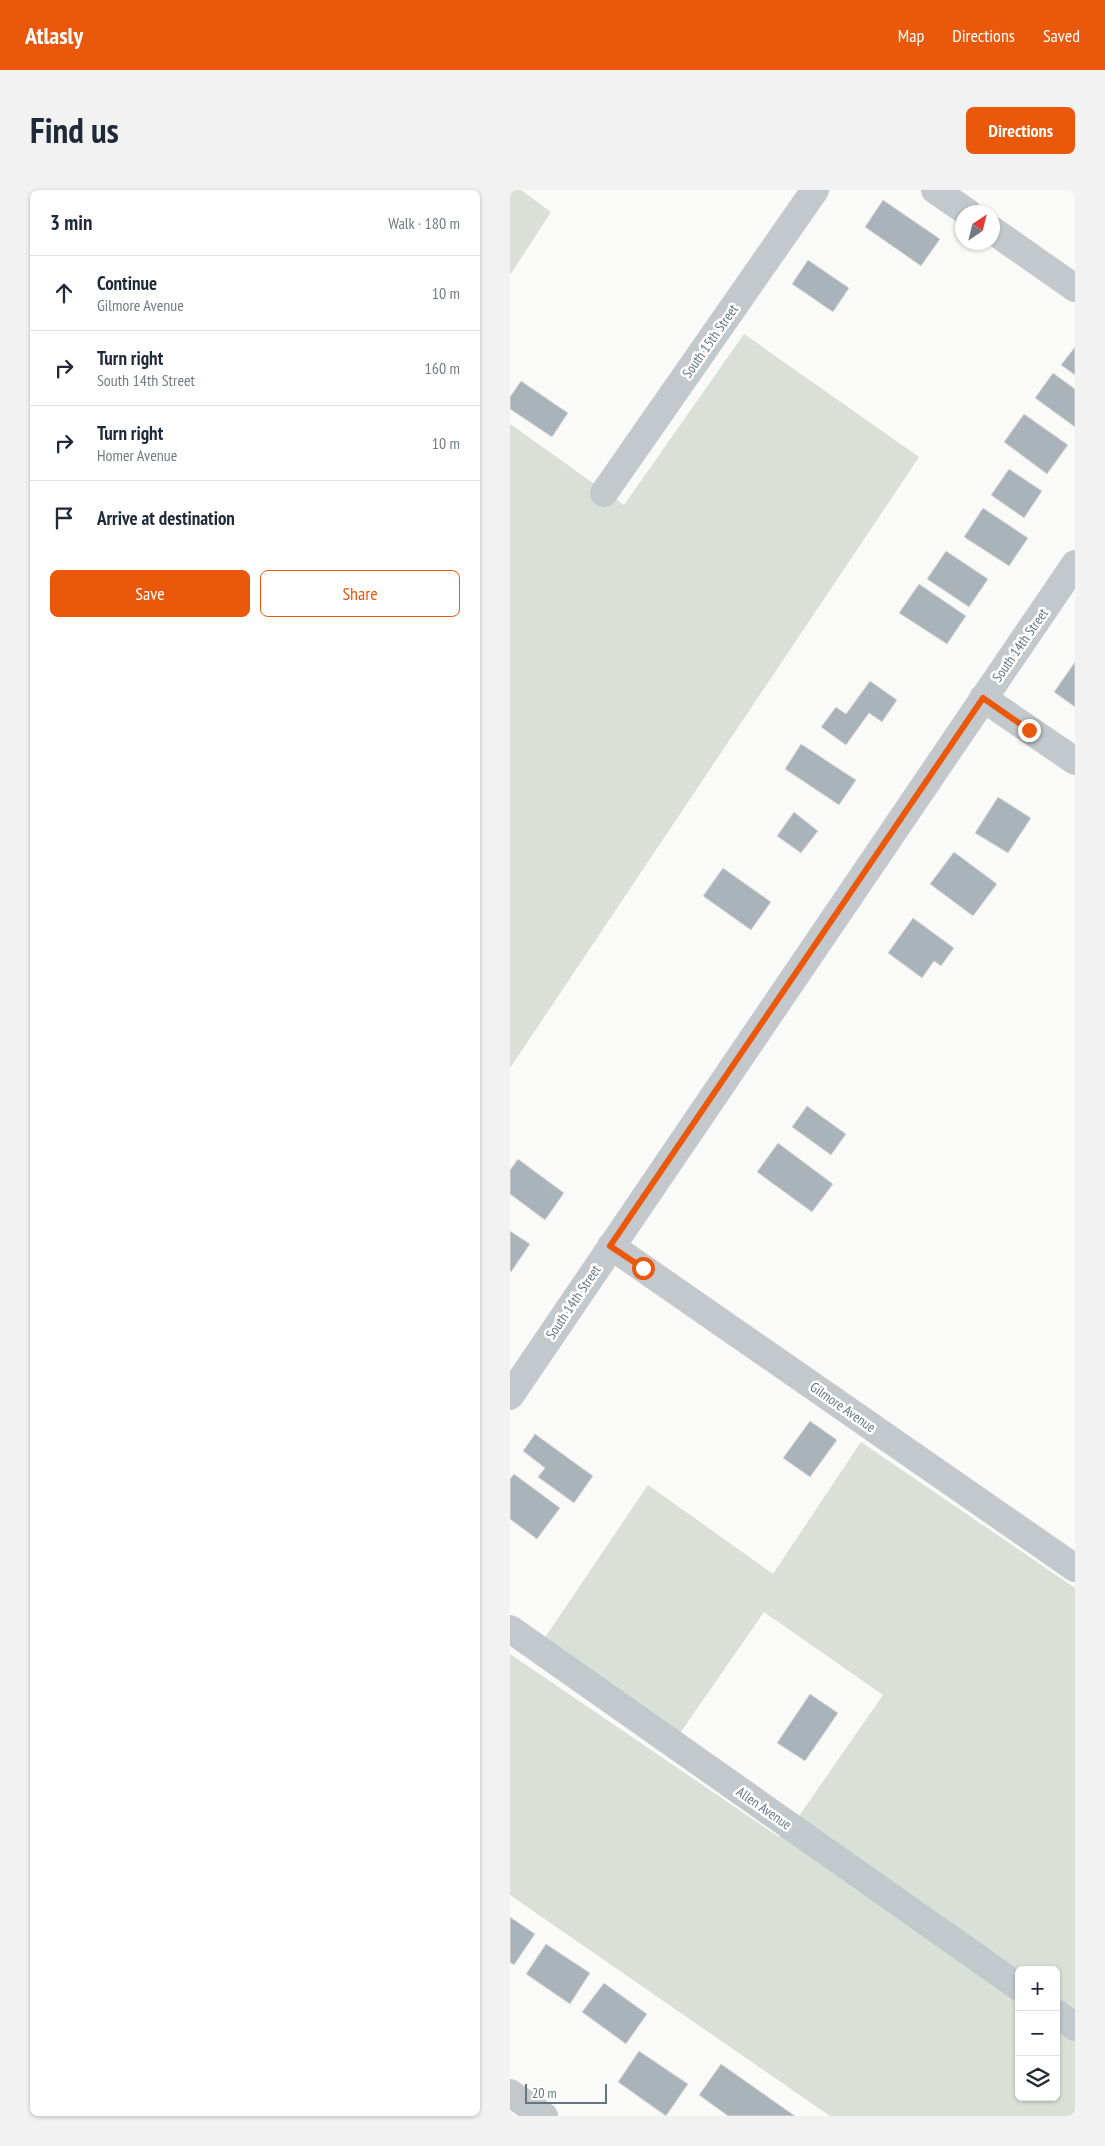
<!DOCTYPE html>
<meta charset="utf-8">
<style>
body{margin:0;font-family:"PT Sans Narrow",sans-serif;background:#f2f2f3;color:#1f2937}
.controls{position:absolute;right:15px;bottom:15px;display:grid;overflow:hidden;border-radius:8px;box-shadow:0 1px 4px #0004}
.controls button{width:45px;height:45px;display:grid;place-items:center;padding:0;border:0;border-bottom:1px solid #e0e1e3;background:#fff;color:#1f2937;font:25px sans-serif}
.compass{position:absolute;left:445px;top:15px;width:45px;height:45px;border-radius:50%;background:#fff;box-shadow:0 1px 4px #0004;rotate:35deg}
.scale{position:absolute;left:15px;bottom:12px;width:82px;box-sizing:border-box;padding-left:5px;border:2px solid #657683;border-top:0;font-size:14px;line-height:18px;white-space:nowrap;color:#657683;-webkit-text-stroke:4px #fff;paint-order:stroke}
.stop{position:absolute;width:15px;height:15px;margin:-11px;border:4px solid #ea580c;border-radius:50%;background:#fff}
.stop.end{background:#ea580c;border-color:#fff;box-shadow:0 1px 5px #0008}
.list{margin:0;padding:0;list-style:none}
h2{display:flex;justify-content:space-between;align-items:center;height:65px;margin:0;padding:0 20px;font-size:21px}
h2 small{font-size:16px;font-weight:400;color:#747a83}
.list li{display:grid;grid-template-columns:32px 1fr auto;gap:15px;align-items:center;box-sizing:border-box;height:75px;padding:0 20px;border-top:1px solid #e0e1e3}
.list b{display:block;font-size:19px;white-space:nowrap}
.list p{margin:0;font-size:16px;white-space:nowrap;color:#747a83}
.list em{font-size:16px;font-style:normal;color:#747a83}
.actions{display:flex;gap:10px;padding:15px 20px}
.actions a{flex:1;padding:11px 0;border:1px solid #ea580c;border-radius:8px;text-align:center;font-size:18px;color:#ea580c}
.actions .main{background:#ea580c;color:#fff}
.icon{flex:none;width:28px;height:28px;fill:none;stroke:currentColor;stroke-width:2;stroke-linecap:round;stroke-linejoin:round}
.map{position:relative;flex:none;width:565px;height:1926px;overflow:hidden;border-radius:8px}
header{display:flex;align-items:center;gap:30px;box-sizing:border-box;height:70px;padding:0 25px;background:#ea580c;color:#fff}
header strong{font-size:24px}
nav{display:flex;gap:28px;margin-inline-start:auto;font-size:18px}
.intro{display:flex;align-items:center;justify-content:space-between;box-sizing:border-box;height:120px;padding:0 30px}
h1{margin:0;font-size:35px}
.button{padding:12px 22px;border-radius:8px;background:#ea580c;color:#fff;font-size:18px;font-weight:700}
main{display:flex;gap:30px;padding:0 30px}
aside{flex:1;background:#fff;border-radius:8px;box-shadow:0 1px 4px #0004}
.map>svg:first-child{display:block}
</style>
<header>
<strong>Atlasly</strong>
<nav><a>Map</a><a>Directions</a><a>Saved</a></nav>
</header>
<div class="intro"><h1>Find us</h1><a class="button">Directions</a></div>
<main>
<aside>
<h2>3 min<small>Walk · 180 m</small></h2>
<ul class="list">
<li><svg class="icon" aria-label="ahead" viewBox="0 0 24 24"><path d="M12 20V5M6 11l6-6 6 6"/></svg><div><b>Continue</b><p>Gilmore Avenue</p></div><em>10 m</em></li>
<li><svg class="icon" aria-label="right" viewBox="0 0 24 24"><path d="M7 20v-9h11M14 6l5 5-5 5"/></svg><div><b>Turn right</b><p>South 14th Street</p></div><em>160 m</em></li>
<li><svg class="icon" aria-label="right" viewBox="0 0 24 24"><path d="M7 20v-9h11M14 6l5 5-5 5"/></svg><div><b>Turn right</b><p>Homer Avenue</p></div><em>10 m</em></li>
<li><svg class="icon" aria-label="arrive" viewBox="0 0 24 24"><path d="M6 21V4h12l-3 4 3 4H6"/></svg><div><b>Arrive at destination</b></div></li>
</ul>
<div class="actions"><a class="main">Save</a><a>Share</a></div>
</aside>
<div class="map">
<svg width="565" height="1926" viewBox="0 0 565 1926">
<rect width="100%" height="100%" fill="#fafaf8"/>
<path fill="#dadfd7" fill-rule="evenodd" d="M0,0H11L41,22L0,85Z
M234,144L409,267L0,878V234L114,315Z
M351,1252L565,1398V1926H320L0,1705V1464L269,1647L289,1626L373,1505L254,1422L170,1543L34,1449L138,1295L263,1384ZM509,1780H546V1907H509Z"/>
<path fill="#aab3b9" stroke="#dcdcda" d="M373,10L430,49L411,76L355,37Z
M298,70L339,98L323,122L282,94Z
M565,157V185L551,175Z
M543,183L565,199V237L525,208Z
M11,191L58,223L42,247L0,219V207Z
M514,224L558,255L537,284L494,252Z
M499,279L532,301L514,328L481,305Z
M473,318L518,348L499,376L454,347Z
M436,361L478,389L459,417L417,389Z
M409,394L456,426L437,454L389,423Z
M565,472V517L544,502Z
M360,491L387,510L372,532L359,523L336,555L311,537L326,517L336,524Z
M291,554L346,590L329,615L275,579Z
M488,607L521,628L498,663L465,643Z
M284,622L308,641L291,663L267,646Z
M444,662L487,694L463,726L420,694Z
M213,678L261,712L241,740L193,706Z
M403,728L444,758L431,776L424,771L412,788L378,763Z
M297,916L336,944L321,965L282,937Z
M268,953L323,994L302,1022L247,982Z
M8,969L54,1003L35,1030L0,1004V980Z
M0,1041L20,1054L1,1082L0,1081Z
M300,1231L327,1250L300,1287L273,1268Z
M25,1244L83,1286L64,1313L28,1287L35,1278L13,1261Z
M4,1284L50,1318L27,1349L0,1329V1289Z
M300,1504L328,1523L295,1571L267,1553Z
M0,1727L25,1744L4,1775L0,1772Z
M36,1754L80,1783L60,1814L16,1784Z
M94,1793L137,1824L116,1854L72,1822Z
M129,1861L178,1894L156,1926L108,1892Z
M211,1874L285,1926H218L189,1905Z"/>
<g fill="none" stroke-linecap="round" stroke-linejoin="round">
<path stroke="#c3c8cc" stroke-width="28" d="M425,0L457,22
M482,40L565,98
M94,303L305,0
M473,508L565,571
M101,1056L565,1378
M0,1206L565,374
M0,1439L509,1797
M546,1823L565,1837
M0,1903L34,1926"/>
</g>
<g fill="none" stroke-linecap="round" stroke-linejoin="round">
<path stroke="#ea580c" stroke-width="6" d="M133,1078L100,1056L473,508L519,540"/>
</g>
<g text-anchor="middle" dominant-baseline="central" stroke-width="5" stroke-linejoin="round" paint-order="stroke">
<g font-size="14" fill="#657683" stroke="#fff">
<text transform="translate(200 151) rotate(-55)">South 15th Street</text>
<text transform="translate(510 455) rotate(-55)">South 14th Street</text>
<text transform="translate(63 1112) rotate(-56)">South 14th Street</text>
<text transform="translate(333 1217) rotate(35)">Gilmore Avenue</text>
<text transform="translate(254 1618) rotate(35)">Allen Avenue</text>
</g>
</g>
</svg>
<div class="controls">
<button>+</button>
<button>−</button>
<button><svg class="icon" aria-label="layers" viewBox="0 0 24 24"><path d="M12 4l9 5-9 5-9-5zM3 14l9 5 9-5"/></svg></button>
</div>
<svg class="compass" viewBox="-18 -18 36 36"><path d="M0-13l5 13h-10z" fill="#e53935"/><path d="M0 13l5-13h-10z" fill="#747a83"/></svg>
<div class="scale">20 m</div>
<div class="stop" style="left:133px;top:1078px"></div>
<div class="stop end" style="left:519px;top:540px"></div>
</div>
</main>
